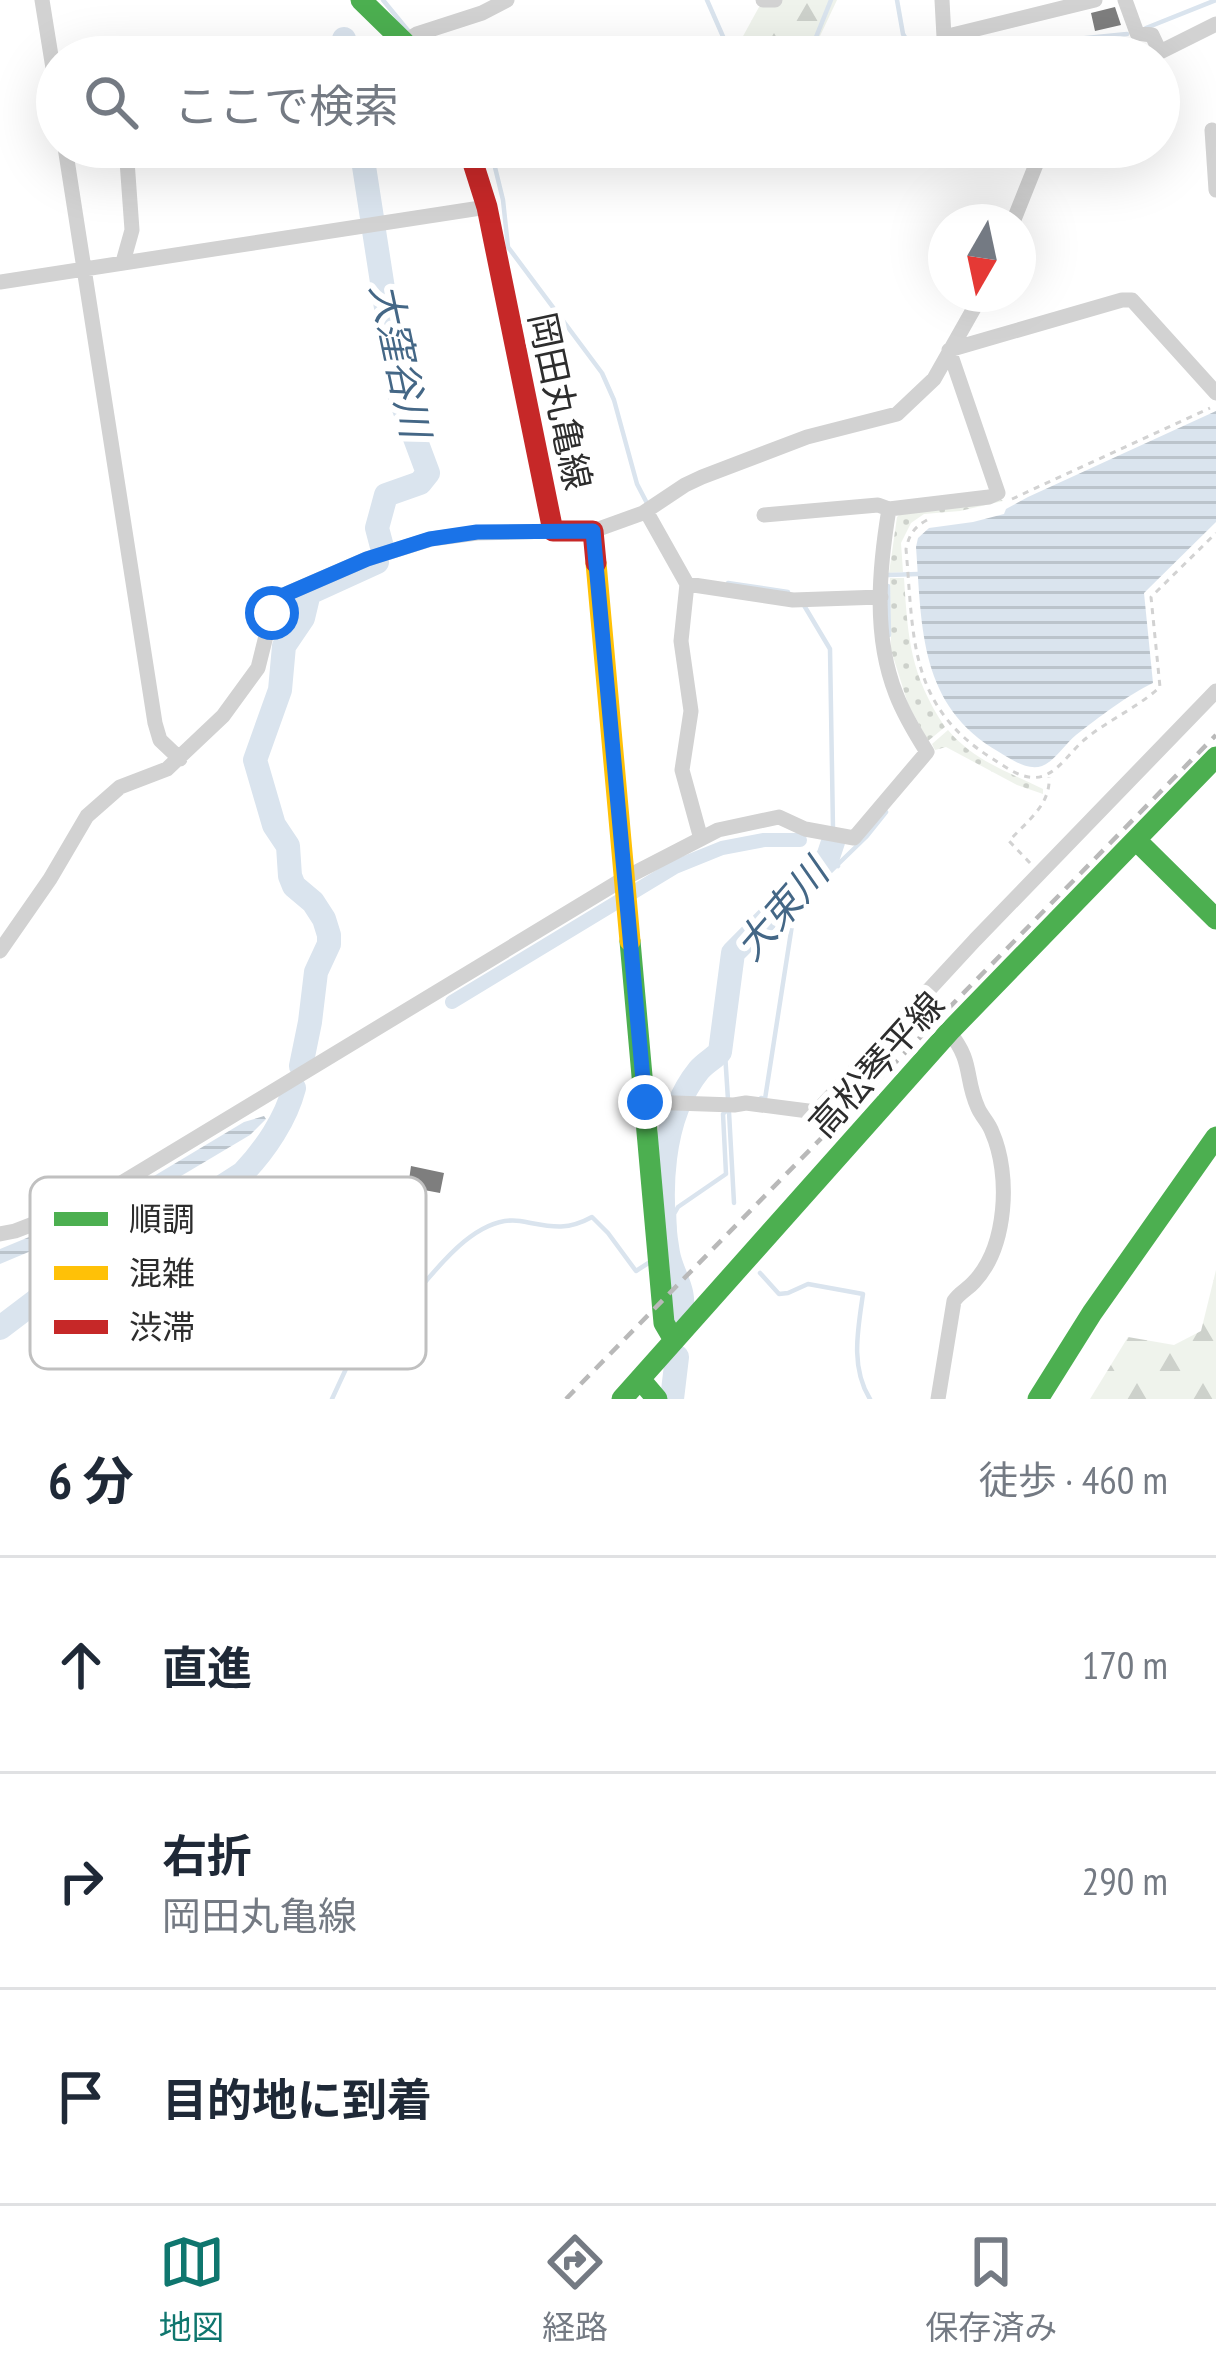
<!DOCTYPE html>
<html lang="ja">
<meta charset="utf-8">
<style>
body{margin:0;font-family:"PT Sans Narrow","Noto Sans JP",sans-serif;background:#f2f2f3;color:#1f2937}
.compass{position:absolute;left:928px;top:204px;width:108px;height:108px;border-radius:50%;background:#fff;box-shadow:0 12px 48px #0002;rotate:189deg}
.stop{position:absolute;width:36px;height:36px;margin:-27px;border:9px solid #1a73e8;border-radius:50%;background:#fff}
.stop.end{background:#1a73e8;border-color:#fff;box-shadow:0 3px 12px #0008}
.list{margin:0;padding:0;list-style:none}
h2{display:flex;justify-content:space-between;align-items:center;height:156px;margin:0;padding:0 48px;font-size:51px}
h2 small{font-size:39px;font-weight:400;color:#747a83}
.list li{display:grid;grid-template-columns:78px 1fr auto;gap:36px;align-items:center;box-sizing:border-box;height:216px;padding:0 48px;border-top:3px solid #e0e1e3}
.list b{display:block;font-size:45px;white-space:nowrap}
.list p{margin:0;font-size:39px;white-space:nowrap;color:#747a83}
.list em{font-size:39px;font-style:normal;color:#747a83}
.icon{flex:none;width:66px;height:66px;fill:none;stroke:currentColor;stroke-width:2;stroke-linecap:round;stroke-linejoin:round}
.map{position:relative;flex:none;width:1216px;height:1399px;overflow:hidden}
.search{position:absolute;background:#fff;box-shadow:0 12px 48px #0002;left:36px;right:36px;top:36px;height:132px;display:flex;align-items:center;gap:30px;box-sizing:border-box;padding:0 42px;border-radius:66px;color:#747a83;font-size:45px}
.sheet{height:804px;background:#fff}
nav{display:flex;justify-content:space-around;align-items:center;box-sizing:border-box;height:168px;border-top:3px solid #e0e1e3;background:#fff;font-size:33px;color:#747a83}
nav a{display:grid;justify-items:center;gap:6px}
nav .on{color:#0f766e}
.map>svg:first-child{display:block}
</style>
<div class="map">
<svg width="1216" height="1399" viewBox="0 0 1216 1399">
<defs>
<pattern id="grass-dots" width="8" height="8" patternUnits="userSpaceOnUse" patternTransform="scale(3)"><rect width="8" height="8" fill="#eff3ec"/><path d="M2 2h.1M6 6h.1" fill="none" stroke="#cdd1cb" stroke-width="1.8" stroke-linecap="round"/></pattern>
<pattern id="forest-firs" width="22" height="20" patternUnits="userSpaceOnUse" patternTransform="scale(3)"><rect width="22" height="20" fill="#eff3ec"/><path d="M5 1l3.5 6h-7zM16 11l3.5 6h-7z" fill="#cdd1cb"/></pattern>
<pattern id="water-rules" width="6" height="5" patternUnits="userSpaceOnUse" patternTransform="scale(3)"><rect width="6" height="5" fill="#dae4ee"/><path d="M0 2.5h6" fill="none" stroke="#bbc4cc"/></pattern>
</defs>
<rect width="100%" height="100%" fill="#fff"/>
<path fill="url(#grass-dots)" d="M999,498L1003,501L960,511L924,514L911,523L901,543L903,572L889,573L897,517L902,512Z
M890,578H904C908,639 910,674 945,727L928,741L908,704L891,650Z
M948,730C974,761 1009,772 1043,789V794L1017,785L946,747L935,750L932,744Z"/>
<path fill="url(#forest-firs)" d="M782,0H837L820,36L814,57H722L716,43L742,38L759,7L776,6Z
M1216,1270V1399H1090L1128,1337L1174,1345L1201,1331Z"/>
<path fill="url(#water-rules)" d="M1216,411V522L1144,593L1153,683C1129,694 1098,718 1076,735C1065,744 1055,761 1042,766C1027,771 1011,759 999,752C919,706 922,628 916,547L918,538L929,528L973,522L1004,514L1006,509L1028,497Z
M264,1116L266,1119L250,1135L112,1217L0,1264V1249L104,1206L244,1122Z"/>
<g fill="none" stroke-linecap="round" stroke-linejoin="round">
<path stroke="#dae4ee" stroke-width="4.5" d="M383,0L410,33
M707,0L732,57
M897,0L903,34L917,57
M1146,28L1216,0
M417,42L429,57
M808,57L831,0
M1027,57L1066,40L1127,34
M490,147L503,200L508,247L602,373L614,400L637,484L649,507
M888,575L918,574
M728,583L788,592
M888,586L889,635
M802,602L830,649L833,829
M828,857L838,866
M761,1098L765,1099L795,906L866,837L886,812
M728,1100L725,1053L736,958L742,948L796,891
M729,1112L734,1203
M666,1251L675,1243L674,1214L678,1207L726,1174L723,1114L728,1109
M760,1273L779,1294L788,1293L808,1284L863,1294C858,1329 850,1367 870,1399
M332,1399L383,1289L410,1300C435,1271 476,1214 520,1221C549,1226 565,1232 592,1217L608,1233L636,1271L650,1262"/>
<path stroke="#dae4ee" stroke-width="14" d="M452,1002L675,867L722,848L764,840H800"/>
<path stroke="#dae4ee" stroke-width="24" d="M344,39L347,57
M361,147L400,398L428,473L420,483L386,495L377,528L382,547
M301,1066L310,1022L316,972L329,944V935L324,919L313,902L294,886L290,876L288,846L274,825L255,760L280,690L284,646L303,618L309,593L377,562
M680,1316C688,1291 672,1276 668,1253C658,1195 660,1118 699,1070C705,1063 713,1059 720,1052L733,953L828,857L833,842
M0,1328L58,1284L153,1231L243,1173C265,1150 286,1119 294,1088
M672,1399L677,1357"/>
</g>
<path fill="#7e7e7e" d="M1115,7L1121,25L1095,31L1091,13Z
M411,1166L444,1173L440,1193L408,1187Z"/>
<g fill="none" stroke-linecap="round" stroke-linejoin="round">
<path stroke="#d2d2d2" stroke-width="3" stroke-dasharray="6 6" stroke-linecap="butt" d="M1012,499L1210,408
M927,520C914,527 909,535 906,549C914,638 908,706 993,759C1007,768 1025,782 1043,776C1060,770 1071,751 1084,740C1108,720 1137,708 1160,687L1151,597L1216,533
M1030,863L1009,841C1026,822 1051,805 1049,777"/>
<path stroke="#d2d2d2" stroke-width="15" d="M42,0L57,93
M763,0H775
M942,0L944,37L1095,0
M1125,0L1137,33L1152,35L1160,52
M404,42L417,34L482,13L507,0
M1150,57L1216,24
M1212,130L1216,190
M65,147L155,723L160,740L180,759
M1013,222L1043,147
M123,262L132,230L126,147
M0,282L487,207
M646,511L687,584
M764,515L878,505L889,509L989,497L998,493L949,350L1122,300H1132L1216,393
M593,531L643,513L685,485L702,477L807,437L897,414L934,379L982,294
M701,839L682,770L691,711L681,641L687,584L793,600L881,597
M0,951L50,879L87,816L120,787L167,769L223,716L258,668L272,612L284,595L367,559L431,539L477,533L553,531
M645,1102L734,1105L746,1103L816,1112L975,940L1216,691
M0,1234L15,1231L90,1202L625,878L718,830L779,817L805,829L854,838L927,752C915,733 904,715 896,694C873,636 879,569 889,509
M938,1399L954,1301C960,1292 967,1290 974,1282C1007,1247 1011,1175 992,1132C989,1123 982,1117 978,1108C964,1077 974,1062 949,1032"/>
<path stroke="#4caf50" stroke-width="21" d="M361,0L404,42L415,57
M1136,840L1216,919
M630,941L664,1323L674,1340
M640,1379L657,1399
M622,1399L949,1032L1216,757
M1038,1399L1092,1313L1216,1137"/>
<path stroke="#ffc107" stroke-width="21" d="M596,563L630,941"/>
<path stroke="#c62828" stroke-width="21" d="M468,147L487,207L553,531H593L596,563"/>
<path stroke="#b9b9b9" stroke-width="4.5" stroke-dasharray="12 9" stroke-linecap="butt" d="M566,1399L1216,735"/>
</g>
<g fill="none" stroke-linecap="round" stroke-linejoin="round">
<path stroke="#1a73e8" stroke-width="15" d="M272,613L284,595L367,559L430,539L477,532L593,531L645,1102"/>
</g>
<g text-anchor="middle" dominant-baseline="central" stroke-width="12" stroke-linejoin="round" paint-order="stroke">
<g font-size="36" fill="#2d2d2d" stroke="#fff">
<text transform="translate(561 401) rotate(78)">岡田丸亀線</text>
<text transform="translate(876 1064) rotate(-48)">高松琴平線</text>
</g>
<g font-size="39" font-style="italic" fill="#446786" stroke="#fff">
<text transform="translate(401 360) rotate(78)">大窪谷川</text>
<text transform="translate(781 909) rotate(-49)">大束川</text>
</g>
</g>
<rect x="30" y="1177" width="396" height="192" rx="18" fill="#fff" stroke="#c0c0c0" stroke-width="3"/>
<rect x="54" y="1212" width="54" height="14" fill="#4caf50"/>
<rect x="54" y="1266" width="54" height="14" fill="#ffc107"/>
<rect x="54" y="1320" width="54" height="14" fill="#c62828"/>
<g font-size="33" fill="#2d2d2d">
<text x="129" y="1231">順調</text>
<text x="129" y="1285">混雑</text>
<text x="129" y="1339">渋滞</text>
</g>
</svg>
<svg class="compass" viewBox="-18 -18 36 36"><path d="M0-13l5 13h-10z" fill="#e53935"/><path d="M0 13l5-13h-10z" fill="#747a83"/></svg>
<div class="stop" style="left:272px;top:613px"></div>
<div class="stop end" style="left:645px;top:1102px"></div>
<div class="search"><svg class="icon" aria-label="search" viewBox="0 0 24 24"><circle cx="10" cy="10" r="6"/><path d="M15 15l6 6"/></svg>ここで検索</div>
</div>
<section class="sheet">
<h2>6 分<small>徒歩 · 460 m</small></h2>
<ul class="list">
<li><svg class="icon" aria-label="ahead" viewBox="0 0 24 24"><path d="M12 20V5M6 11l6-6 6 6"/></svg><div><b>直進</b></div><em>170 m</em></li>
<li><svg class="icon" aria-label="right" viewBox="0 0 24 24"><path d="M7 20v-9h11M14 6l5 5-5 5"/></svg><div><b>右折</b><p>岡田丸亀線</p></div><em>290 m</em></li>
<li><svg class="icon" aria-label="arrive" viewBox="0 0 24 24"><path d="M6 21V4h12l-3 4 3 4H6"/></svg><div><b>目的地に到着</b></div></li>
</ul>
</section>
<nav>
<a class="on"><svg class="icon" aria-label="map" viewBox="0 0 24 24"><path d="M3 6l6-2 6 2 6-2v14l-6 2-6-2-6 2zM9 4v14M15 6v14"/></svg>地図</a>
<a><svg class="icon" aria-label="directions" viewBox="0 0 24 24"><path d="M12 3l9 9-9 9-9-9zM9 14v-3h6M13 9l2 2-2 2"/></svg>経路</a>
<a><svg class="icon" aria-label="saved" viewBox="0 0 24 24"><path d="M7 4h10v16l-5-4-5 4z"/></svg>保存済み</a>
</nav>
